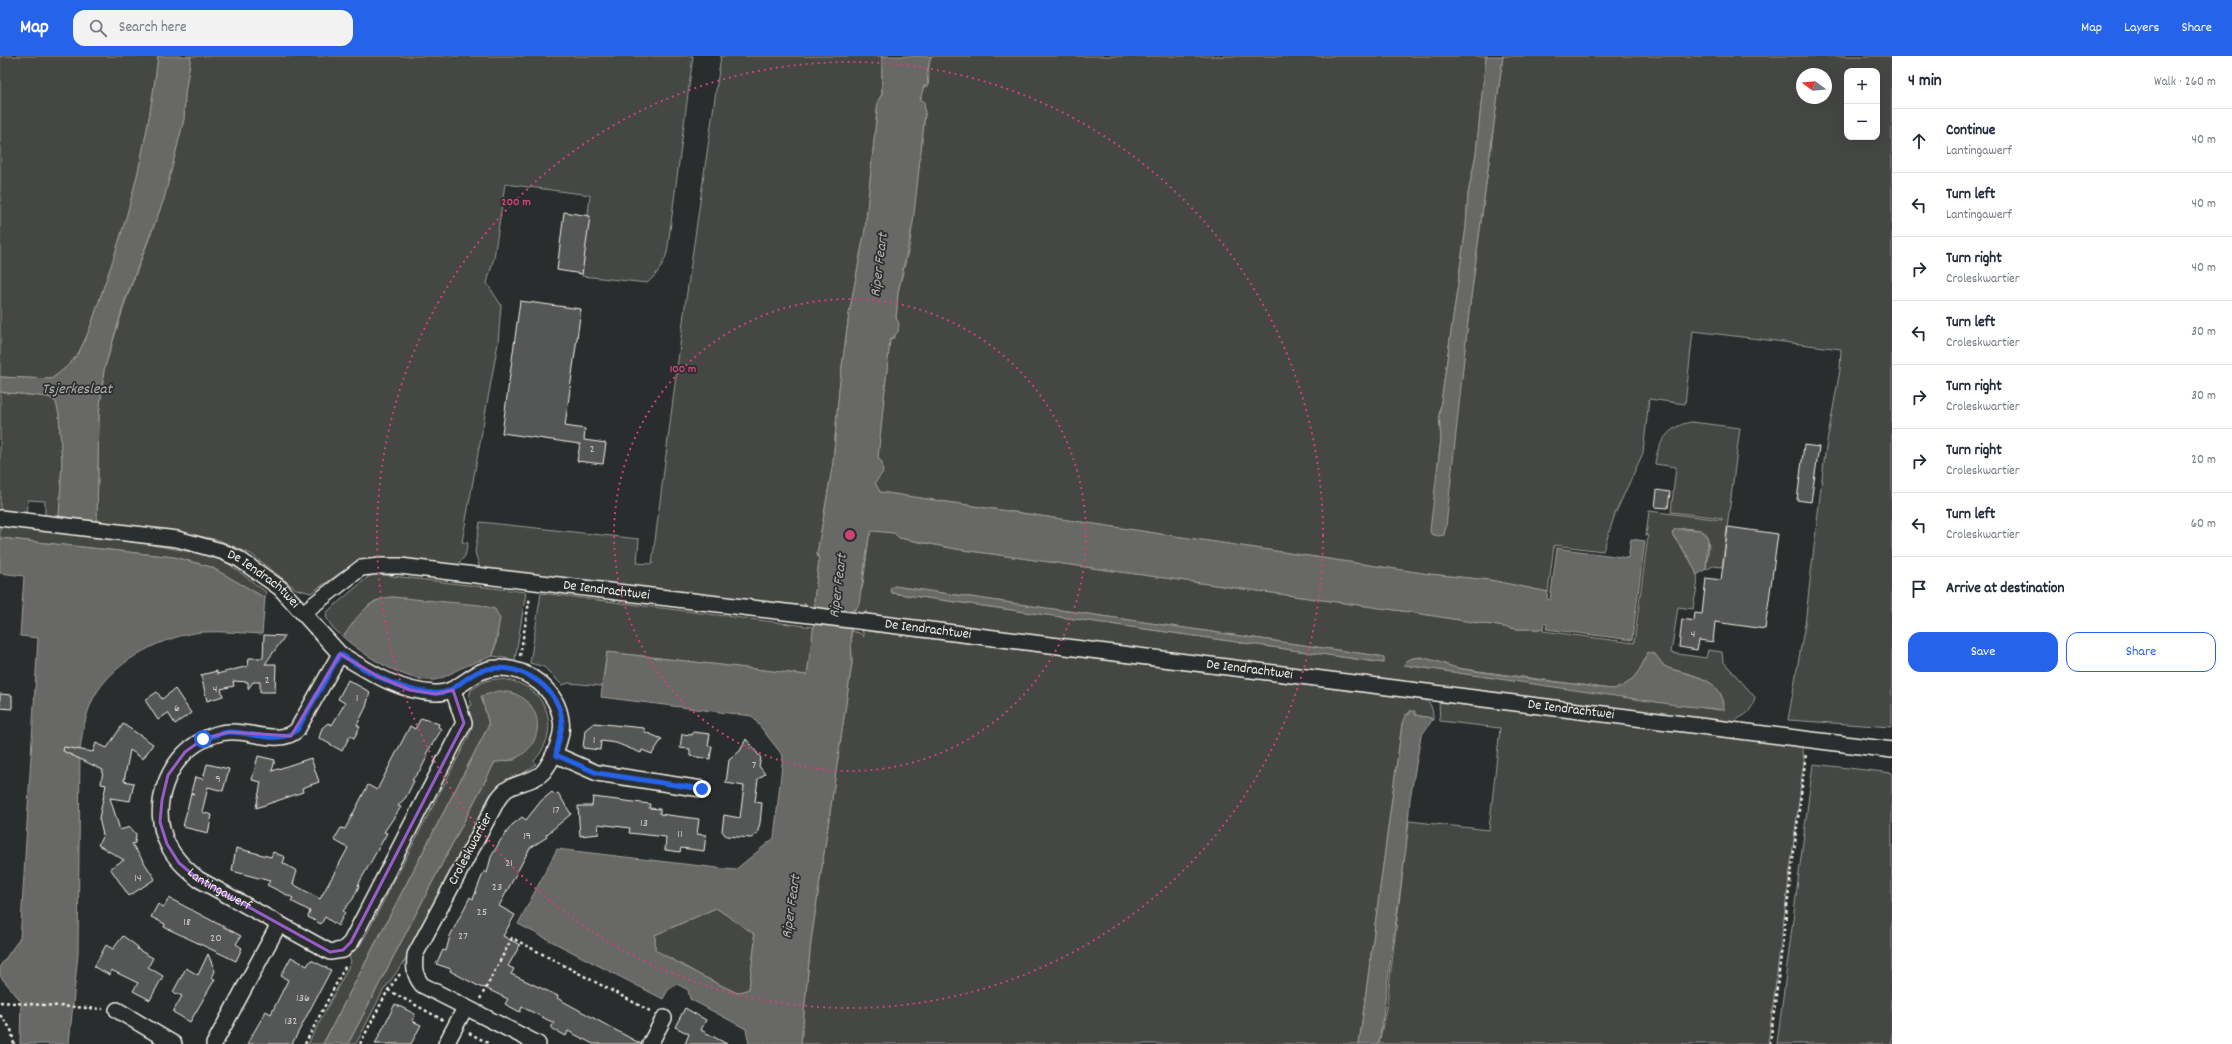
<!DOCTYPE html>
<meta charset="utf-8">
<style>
body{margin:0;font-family:Dekko,sans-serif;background:#f2f2f3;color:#1f2937}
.controls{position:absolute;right:12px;top:12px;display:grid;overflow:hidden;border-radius:8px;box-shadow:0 4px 16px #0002}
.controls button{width:36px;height:36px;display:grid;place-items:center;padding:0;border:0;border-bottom:1px solid #e0e1e3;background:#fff;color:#1f2937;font:20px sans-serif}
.compass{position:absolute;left:1796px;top:12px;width:36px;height:36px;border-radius:50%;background:#fff;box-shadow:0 4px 16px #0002;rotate:286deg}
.stop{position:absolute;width:12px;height:12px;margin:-9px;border:3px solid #2563eb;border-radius:50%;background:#fff}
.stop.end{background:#2563eb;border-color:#fff;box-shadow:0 1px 4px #0008}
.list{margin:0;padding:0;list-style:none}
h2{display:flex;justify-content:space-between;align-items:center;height:52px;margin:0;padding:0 16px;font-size:17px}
h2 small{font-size:13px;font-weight:400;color:#747a83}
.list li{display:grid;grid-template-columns:26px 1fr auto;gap:12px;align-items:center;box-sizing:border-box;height:64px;padding:0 16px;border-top:1px solid #e0e1e3}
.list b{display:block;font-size:15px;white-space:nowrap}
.list p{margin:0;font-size:13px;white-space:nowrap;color:#747a83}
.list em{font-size:13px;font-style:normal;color:#747a83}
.actions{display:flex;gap:8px;padding:12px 16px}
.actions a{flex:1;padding:9px 0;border:1px solid #2563eb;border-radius:12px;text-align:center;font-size:14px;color:#2563eb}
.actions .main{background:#2563eb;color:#fff}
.icon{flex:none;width:22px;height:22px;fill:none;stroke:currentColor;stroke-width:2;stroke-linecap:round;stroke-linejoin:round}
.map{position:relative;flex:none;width:1892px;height:988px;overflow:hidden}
header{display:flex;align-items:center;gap:24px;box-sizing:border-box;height:56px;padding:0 20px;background:#2563eb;color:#fff}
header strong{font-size:19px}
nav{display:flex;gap:22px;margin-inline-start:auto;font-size:14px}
.search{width:280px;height:36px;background:#f2f2f3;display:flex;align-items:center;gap:10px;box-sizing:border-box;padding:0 14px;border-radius:12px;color:#747a83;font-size:15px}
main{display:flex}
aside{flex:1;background:#fff}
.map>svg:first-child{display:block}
</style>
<header>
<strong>Map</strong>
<div class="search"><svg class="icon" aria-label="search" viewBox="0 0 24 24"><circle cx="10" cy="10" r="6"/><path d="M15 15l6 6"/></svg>Search here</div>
<nav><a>Map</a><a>Layers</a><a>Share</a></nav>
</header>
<main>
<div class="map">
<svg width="1892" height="988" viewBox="0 0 1892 988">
<rect width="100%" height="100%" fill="#2a2d2e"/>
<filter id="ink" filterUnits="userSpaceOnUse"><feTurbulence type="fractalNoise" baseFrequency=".025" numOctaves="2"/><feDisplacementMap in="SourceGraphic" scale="8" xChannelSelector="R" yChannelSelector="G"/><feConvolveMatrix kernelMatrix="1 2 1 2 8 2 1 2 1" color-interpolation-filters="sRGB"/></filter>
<g filter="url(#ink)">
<path fill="#444645" stroke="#9c9c96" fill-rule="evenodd" d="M0,0H158C149,79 131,155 104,230C97,251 90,276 79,296C72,307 61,316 51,323L0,321Z
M191,0H693L667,197C663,209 657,219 647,227L582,220L590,139L505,128L494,202L487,227L501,249L498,287L462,486L468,487L465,500L455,512L352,509L311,537L296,533L251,498L219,484L163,473L97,466L99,359L104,314L126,244L164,143L184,63L185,37Z
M721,0H882V38L878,45L865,174L849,258L839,333L833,407L817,498L819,504L814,545L816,553L808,552L804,547L806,551L480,513L475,496L480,466L639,483L637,507L652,508L685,250Z
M931,0H1486L1476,98L1468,138L1466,171L1439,360L1441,383L1437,417L1444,479L1469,256L1503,0H1892V671L1788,664L1805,568L1825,397L1840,314L1841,293L1693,275L1685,348L1649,343L1643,397L1615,458L1603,495L1554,489L1548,536L1490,524L1429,518L880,436L875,427L890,284L895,281L898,236L910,188L925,58C922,48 918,39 924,30H928C930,19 927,11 931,0ZM1847,15H1877V81H1847ZM1802,18H1826V42H1802Z
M0,336L49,341L56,346L59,358L62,406L59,462L45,460V445L28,444L26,457L0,454Z
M1692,366L1740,372L1722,511L1713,510L1706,514L1709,489L1706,477C1698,472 1680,470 1672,476C1672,483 1695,506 1697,519C1699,529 1694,543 1693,553L1678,551L1671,597L1706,602L1708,594L1722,596L1723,605L1755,641C1750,664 1738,658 1733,668L864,559L867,555L862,558L853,557L863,529L869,481L872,474L894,477L899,482L956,493L1409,556L1517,573H1543V575L1634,587L1648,480H1646L1649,455L1722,464V462L1671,456L1676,411L1655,408C1657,387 1669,369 1692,366ZM894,530L1379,600L1384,604V607L892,537ZM1648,597L1655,598L1663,609L1668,612C1691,619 1718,621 1724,648L1720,654L1404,609L1413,602L1421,601L1457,612L1611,633C1631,632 1641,613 1648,597Z
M0,468L131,485L197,497L225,505L266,536L265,542L211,511L174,501L0,482Z
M376,518L526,536L515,604L493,600L498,578L437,546L392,541L375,545L368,550L343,581L333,572L326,561L327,556L368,521Z
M541,537L814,571L807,619L607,596L602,630L569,627L562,629L544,611L530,607Z
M862,574L1426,644C1433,650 1433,656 1433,665L1431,662L1415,659L1410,655L1402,668L1359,988H801L811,885L852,607L851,575L860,577L864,581Z
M496,623C543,623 566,670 534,705L536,708C522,721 504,725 490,739L406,903L383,935L356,988H348L495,706L515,704L537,673L533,653L482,640L489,669L323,988H308L351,906L348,898L358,892L365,881L467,684L472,673L468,651L472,649L469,641L471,634L485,625Z
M1439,646L1800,689L1803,694L1804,705L1768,988H1379L1387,947L1409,765L1489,774L1500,672L1440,665Z
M1813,708L1892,717V988H1777Z
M716,852L753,877L755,885L749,933L737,937L700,919L655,894V879Z"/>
<path fill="#676866" stroke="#9f9f9a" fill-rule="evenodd" d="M158,0H191L185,37L184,63L164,143L125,244L104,314L99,359L97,466L59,462L62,406L59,358L56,346L49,341L0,336V321L51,323C61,316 72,307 79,296C90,276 97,251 104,230C131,155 149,79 158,0Z
M882,0H931L927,17L928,30H924L920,44L924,45L925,58L913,167L898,236L896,262L899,267L898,276L890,284L878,402L882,406L883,416L875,427L880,436L1429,518L1490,524L1548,536L1547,543L1550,544L1557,492L1628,502L1631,483L1645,485L1632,584L1546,573L1547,568L1544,567L1543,573H1517L1409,556L956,493L899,482L894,477L872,475L869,481L859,548L856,553L853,554L851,578L852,607L811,885L801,988H749L746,973L690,943L688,934L677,928L668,934L663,943L518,868L557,793L735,814L774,782L783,700L752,660L601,641L607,596L807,619L816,553L814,545L819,504L817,498L833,407L839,333L849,258L865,174L878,45L882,38ZM716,852L753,877L755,885L749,933L737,937L700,919L655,894V879Z
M1486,0H1503L1469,256L1446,470L1444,479L1438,480L1431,478L1430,474L1441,383L1439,360L1466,171L1468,138L1476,98Z
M1677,473L1701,474L1708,482L1706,513L1697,519L1689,502L1672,478L1674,474Z
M0,482L174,501L211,511L265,542L262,578C242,577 222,575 203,576C165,579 118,603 97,636C87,651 82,676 80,694L78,898L69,988H20L21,945L0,920V910L20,882L21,869L38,582L20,580L24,520L0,517Z
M894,530L1379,600L1384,601V607L892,537L890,533Z
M392,541L480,549L495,553L500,563L493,600C482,604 470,608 459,613C451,617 443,623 434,624C407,627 362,598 343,581C356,563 368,542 392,541Z
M1648,596L1655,598L1663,609L1668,612C1691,620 1725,622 1724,654L1676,649L1404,609C1412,592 1444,609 1457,612C1508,621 1560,626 1611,633C1631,632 1641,613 1648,596Z
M498,635C551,635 551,706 495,706L348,988H323L489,669L481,640Z
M1410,655H1415V659L1431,662V666L1421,680L1410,743L1406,792L1379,988H1359L1402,668L1405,659L1410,658Z"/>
<path fill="#555756" stroke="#f4f1e8" d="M564,156L590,160L582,218L557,214Z
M520,245L581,253L565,370L585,373L584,384L606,387L603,408L577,405L580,388L502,377Z
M1804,389L1819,391L1811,446L1797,444Z
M1657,434L1670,436L1668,452L1655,451Z
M1728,471L1778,478L1765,573L1715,566L1713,586L1699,584L1697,594L1679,591L1682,563L1694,565L1695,557L1702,558L1706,522L1721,524Z
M264,579L285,580L265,608H276L275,636H260V626H253L248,633V626L233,625L234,630L221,633L223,640L207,645L201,619L217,615V618L248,610L249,602H263Z
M348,624L370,636L366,651L357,669L360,671L354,682L350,680L342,695L319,682L322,672L328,667L332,669L345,647L338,643Z
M175,633L191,657L175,668L168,657L158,664L145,644L157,636L162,643Z
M0,638L12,639V653L0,652Z
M421,662L439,668L438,671L442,673L426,698L428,699L421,713L412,724L414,725L406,741L398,750L401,751L384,776L387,777L358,829L359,830L353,843L343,855L345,856L338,870L325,861L321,868L308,861L310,855L291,845L293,842L267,829L270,825L232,815L236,792L271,801L273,796L285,801L283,807L297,815L293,828L320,843L348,792L334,784L341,772L345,773L368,729L377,734L410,670L415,673Z
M594,667L644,672L645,676L662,683L652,698L642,694L641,697L616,687L601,685L600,694L583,692L585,674Z
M123,668L153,688L143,703L130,694L124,725L134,727L130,745L110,742L120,774L130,771L136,778L135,787L132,788L155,823L129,840L110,812L124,804L98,789L103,779L99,762L106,729L101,728L103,714L63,695L64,691L93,696L96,687L107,692Z
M693,676L710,678L708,690H712L710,703L690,700V693L680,692L682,678L692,679Z
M746,683L761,702L759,710L765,718L758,723L755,746L762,747L760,767L757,778L751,782L726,780L722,775L724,759L740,762L744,730L726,727L729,704L740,695Z
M258,700L275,704L272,715L311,702L319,726L302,732L303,736L256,752L261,726L252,724Z
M207,708L229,713L223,735L208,731L202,756L212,759L208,777L183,771L191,737L194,738L191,736L195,721L203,723Z
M552,736L555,739L558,737L571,758L546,779L547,781L530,792L499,850L515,859L503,880L520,889L508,910L514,913L511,918L558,940L557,942L641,988H593L568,975L566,980L551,972L554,967L522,951L520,956L505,948L508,943L483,931L482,932L450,915L451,913L436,908L443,894L446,895L450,880L470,841L473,843L484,815L487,817L491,801L500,785L512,769L522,761L526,764L541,745Z
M593,741L650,748L649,752L660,753V758L699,763L697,778L706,779L704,795L681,792L680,796L665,794L666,781L629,777L630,772L598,768L599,778L580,780L578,750H592Z
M169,842L241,880L236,888L242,892L236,905L164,871L165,868L151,861L158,848L164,851Z
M123,880L138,891L137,893L153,902L148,911L163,920L150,944L133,935L138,927L111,914L110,919L94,911L106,889L113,893Z
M208,898L215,915L212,922L215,923L190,966L173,956L182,940L173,936L186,912L198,919Z
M291,901L307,910L311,904L331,914L292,988H247L266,955L271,958L288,924L281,920Z
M395,948L415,958L412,965L421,969L411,988H375Z
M685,952L706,964L701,974L727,988H685L689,978L675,971Z"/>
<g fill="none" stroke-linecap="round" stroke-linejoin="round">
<defs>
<g id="minor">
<path id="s1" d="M0,462L177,483L221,495L239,503L280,532L340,598L297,674C280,690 249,674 229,676C221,676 209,680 203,684C167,702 149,752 168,789C175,803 185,812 198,823L330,896L343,894L351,886L464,667L453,634"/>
<path id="s2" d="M304,556L361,512L380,510H400L810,559L1892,694"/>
<path d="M340,598C370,616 398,635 434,637C459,639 472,612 497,612C527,611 557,634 561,664C564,680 553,703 544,715C536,725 519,726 509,732C505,734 501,739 498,743L415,899C414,912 414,919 422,929L538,988"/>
<path d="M556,699L597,717L702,733"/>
<path d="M117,954L174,988"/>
<path d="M214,988L279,868"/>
<path d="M446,988L465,952"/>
<path d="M650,988L664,962"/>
</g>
</defs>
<use href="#minor" stroke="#f4f1e8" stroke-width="18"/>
<path stroke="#f4f1e8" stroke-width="2.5" stroke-dasharray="3 3" stroke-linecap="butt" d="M520,600L530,540
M388,934L443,964
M480,943L512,882L652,956
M0,946L103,953
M0,959L11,973L14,988
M469,977L490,988
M305,988L346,909
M360,988L388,934L400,918
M1770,988L1806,698"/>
<use href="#minor" stroke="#2a2d2e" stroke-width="15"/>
</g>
</g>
<g fill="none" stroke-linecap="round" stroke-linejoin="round" filter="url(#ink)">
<path stroke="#2563eb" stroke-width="5" d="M203,683C212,681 222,676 230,676C250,676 281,689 297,674L340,598C369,616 399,636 434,637C454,639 463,621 480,615C513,603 560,628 562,666C562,676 557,689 556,699L597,717L702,733"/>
</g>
<path fill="none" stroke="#995dc9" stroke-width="3" stroke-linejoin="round" d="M340,598L379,621L410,634L436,638L453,634L464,667L351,886L343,894L330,896L198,823L179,807L167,788L160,766L162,744L168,719L185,696L203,683L229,676L291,680Z"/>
<g fill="none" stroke="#cc4377" stroke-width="2" stroke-dasharray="2 4">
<circle cx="850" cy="479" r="236"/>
<circle cx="850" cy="479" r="473"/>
</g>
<g text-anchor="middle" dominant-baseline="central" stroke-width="3.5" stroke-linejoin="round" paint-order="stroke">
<g font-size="12" fill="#cccac4">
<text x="592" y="393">2</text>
<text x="1693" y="578">4</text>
<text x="267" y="624">2</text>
<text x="215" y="633">4</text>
<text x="357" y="642">1</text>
<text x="177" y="652">6</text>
<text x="594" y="684">1</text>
<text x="754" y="709">7</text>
<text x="218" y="723">9</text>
<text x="556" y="754">17</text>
<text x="644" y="767">13</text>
<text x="680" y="778">11</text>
<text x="527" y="780">19</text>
<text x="509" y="807">21</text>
<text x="138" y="822">14</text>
<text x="497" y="831">23</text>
<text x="482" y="856">25</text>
<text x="187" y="866">18</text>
<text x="463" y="880">27</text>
<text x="216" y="882">20</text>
<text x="303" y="942">136</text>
<text x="291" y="965">132</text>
</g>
<g font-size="14" fill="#f4f1e8" stroke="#2a2d2e">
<text stroke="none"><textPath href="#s1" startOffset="275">De Iendrachtwei</textPath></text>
<text stroke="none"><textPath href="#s2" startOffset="319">De Iendrachtwei</textPath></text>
<text stroke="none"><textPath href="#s2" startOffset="643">De Iendrachtwei</textPath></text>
<text stroke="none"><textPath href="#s2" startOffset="967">De Iendrachtwei</textPath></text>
<text stroke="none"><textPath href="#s2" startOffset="1291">De Iendrachtwei</textPath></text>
<text transform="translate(471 793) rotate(-62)">Croleskwartier</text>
<text stroke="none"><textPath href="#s1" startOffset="759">Lantingawerf</textPath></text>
</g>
<g font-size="15" font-style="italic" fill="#b5b3ae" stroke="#2a2d2e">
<text transform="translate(880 209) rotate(-83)">Riper Feart</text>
<text x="77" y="334">Tsjerkesleat</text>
<text transform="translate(839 530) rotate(-83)">Riper Feart</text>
<text transform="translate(792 851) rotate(-82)">Riper Feart</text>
</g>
</g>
<circle cx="850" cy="479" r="6" fill="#cc4377" stroke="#2a2d2e" stroke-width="2"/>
<g font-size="12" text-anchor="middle" font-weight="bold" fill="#cc4377" stroke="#2a2d2e" stroke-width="3.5" stroke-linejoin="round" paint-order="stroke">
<text x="516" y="149">200 m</text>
<text x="683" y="316">100 m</text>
</g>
</svg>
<div class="controls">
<button>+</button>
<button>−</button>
</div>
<svg class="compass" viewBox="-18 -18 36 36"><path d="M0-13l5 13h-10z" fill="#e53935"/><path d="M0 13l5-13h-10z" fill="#747a83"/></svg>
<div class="stop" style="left:203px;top:683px"></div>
<div class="stop end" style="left:702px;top:733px"></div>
</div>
<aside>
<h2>4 min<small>Walk · 260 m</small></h2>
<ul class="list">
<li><svg class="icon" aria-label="ahead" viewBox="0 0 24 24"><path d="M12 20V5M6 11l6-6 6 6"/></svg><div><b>Continue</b><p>Lantingawerf</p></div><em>40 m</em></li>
<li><svg class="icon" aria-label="left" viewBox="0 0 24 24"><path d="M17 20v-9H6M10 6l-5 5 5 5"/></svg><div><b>Turn left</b><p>Lantingawerf</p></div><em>40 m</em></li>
<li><svg class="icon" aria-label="right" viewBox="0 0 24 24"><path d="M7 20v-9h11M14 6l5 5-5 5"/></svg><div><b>Turn right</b><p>Croleskwartier</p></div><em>40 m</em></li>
<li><svg class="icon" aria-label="left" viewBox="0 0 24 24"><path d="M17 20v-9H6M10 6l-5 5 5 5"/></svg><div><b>Turn left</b><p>Croleskwartier</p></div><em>30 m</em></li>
<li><svg class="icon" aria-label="right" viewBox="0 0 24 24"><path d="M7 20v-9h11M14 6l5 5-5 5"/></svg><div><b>Turn right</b><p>Croleskwartier</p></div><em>30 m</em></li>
<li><svg class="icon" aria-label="right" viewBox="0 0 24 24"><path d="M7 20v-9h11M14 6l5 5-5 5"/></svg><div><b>Turn right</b><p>Croleskwartier</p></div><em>20 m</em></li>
<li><svg class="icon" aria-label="left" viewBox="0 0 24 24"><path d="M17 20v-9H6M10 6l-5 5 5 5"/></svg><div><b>Turn left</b><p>Croleskwartier</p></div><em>60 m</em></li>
<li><svg class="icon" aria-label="arrive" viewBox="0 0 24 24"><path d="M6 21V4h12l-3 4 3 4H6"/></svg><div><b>Arrive at destination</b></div></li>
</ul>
<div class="actions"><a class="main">Save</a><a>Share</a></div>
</aside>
</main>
